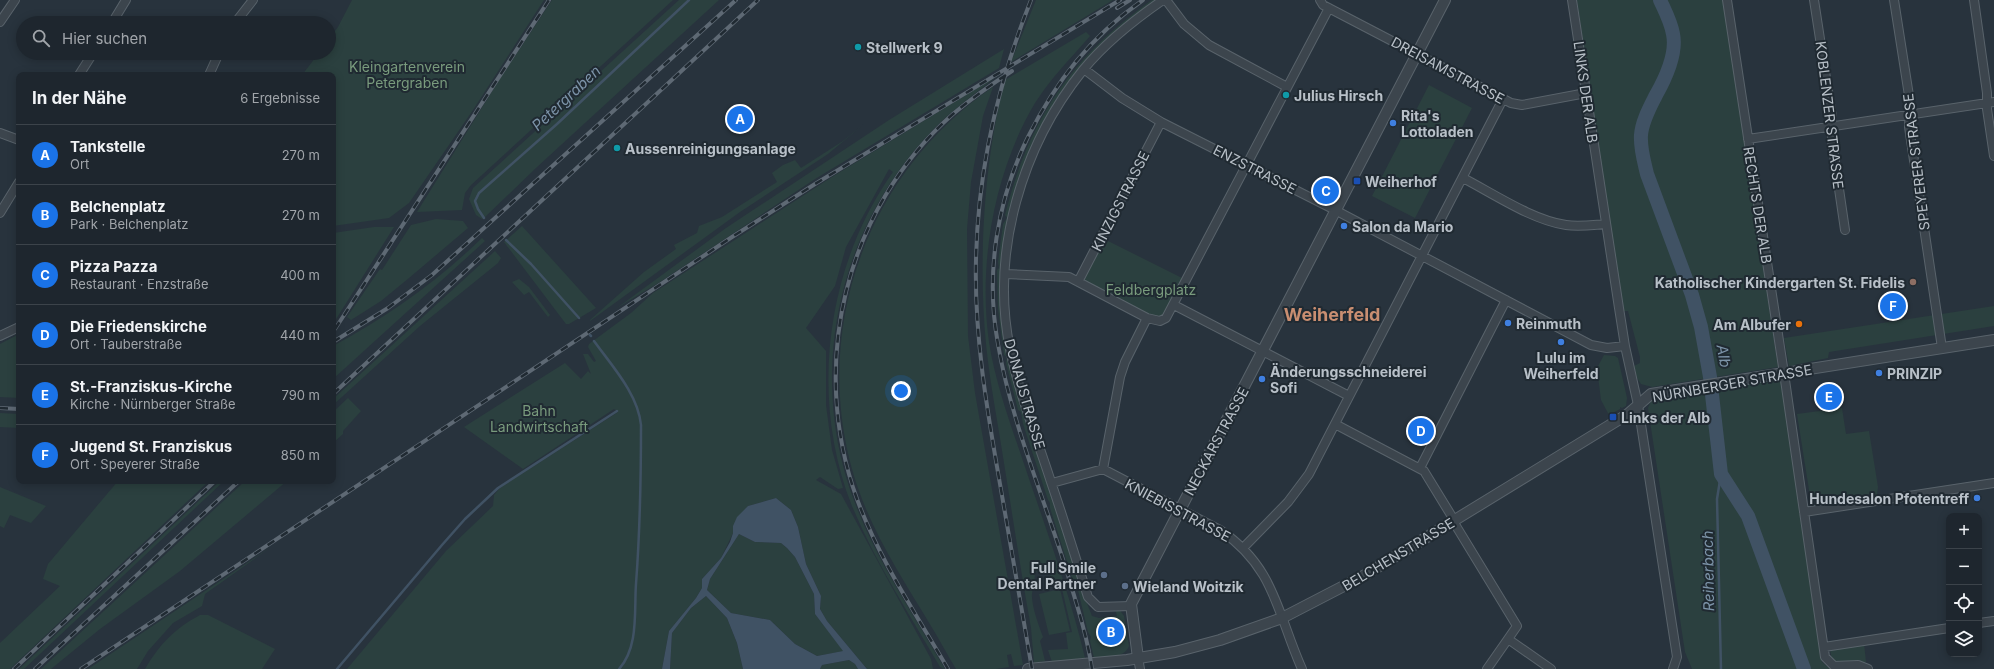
<!DOCTYPE html>
<html lang="de">
<meta charset="utf-8">
<style>
body{margin:0;font-family:Inter,sans-serif;background:#2b323a;color:#f1f3f6}
.controls{position:absolute;right:12px;bottom:12px;display:grid;overflow:hidden;border-radius:8px;box-shadow:0 2px 10px #0003}
.controls button{width:36px;height:36px;display:grid;place-items:center;padding:0;border:0;border-bottom:1px solid #3c434a;background:#1e262e;color:#f1f3f6;font:20px sans-serif}
.you{position:absolute;left:901px;top:391px;width:14px;height:14px;margin:-10px;border:3px solid #fff;border-radius:50%;background:#1a73e8;box-shadow:0 0 0 6px #1a73e833}
.badge{display:grid;place-items:center;width:26px;height:26px;border-radius:50%;background:#1a73e8;color:#fff;font-size:13px;font-weight:700}
.pin{position:absolute;translate:-50% -50%;border:2px solid #fff;box-shadow:0 1px 4px #0006}
.list{margin:0;padding:0;list-style:none}
h2{display:flex;justify-content:space-between;align-items:center;height:52px;margin:0;padding:0 16px;font-size:17px}
h2 small{font-size:13px;font-weight:400;color:#a1a5aa}
.list li{display:grid;grid-template-columns:26px 1fr auto;gap:12px;align-items:center;box-sizing:border-box;height:60px;padding:0 16px;border-top:1px solid #3c434a}
.list b{display:block;font-size:15px;white-space:nowrap}
.list p{margin:0;font-size:13px;white-space:nowrap;color:#a1a5aa}
.list em{font-size:13px;font-style:normal;color:#a1a5aa}
.icon{flex:none;width:22px;height:22px;fill:none;stroke:currentColor;stroke-width:2;stroke-linecap:round;stroke-linejoin:round}
.map{position:relative;flex:none;width:1994px;height:669px;overflow:hidden}
.search{position:absolute;background:#1e262e;box-shadow:0 2px 10px #0003;left:16px;top:16px;width:320px;height:44px;display:flex;align-items:center;gap:10px;box-sizing:border-box;padding:0 14px;border-radius:22px;color:#a1a5aa;font-size:15px}
.panel{position:absolute;background:#1e262e;box-shadow:0 2px 10px #0003;left:16px;top:72px;width:320px;height:412px;border-radius:8px}
.map>svg:first-child{display:block}
</style>
<div class="map">
<svg width="1994" height="669" viewBox="0 0 1994 669">
<rect width="100%" height="100%" fill="#28333d"/>
<path fill="#2b403f" d="M352,0H544L473,110L409,203L389,218L333,226V75H302L319,53H329V39L338,27Z
M552,0H673L471,185L465,193L462,210L417,212L501,77Z
M679,0H719L537,167L485,217L482,219L476,215L469,199L473,188Z
M1036,0H1113L1011,62Z
M1152,0H1157L1059,99L1039,131L1012,206L1005,330L1085,598L1092,616L1099,618L1117,616L1115,609H1119L1124,616L1129,646C1124,659 1106,657 1094,658L1090,641L1091,637L1088,632L1077,586L1074,584L1050,508V503L1048,500L1023,424L1021,412L1018,410L1006,363L1007,357L1004,355L998,309L997,270L999,268L998,262L1003,224L1007,218L1005,215C1029,119 1071,57 1152,0Z
M1577,0H1723L1778,367L1652,387L1641,384L1637,378L1634,366L1640,363V357L1628,311H1622Z
M1086,32L1090,36C1071,58 1050,79 1035,103C994,172 978,263 989,342C995,381 1009,420 1022,458C1044,524 1069,590 1085,658L1052,662L1048,650L1068,649L1066,633L1072,632L1062,589L1055,587L1054,580L1045,569L1035,572C1035,580 1033,587 1032,594C1031,605 1039,626 1043,637L1040,641L1045,661L1034,663L1031,628C1021,573 1013,518 1004,463C998,423 990,384 986,344C978,261 984,159 1005,80Z
M1004,49L999,68L815,179L660,282L617,308L726,228L889,120Z
M994,78C973,96 949,112 930,133C837,231 806,376 855,503C877,561 914,615 945,669L940,667C910,615 875,562 852,506C809,398 826,266 893,172L889,169L846,247L835,286L806,328L826,351V405L832,450L843,488L838,489L820,477L816,480L841,494L931,659L933,669H867L827,621L820,609L821,596L806,564L798,527L791,510L776,498L748,506L733,526V533L721,558L702,579V588L696,598L669,631L662,669H347L446,551L493,506L494,495L500,488L618,412L614,409L523,469L464,427L565,363L581,379L588,371L591,374L583,354H588L594,362L596,361L588,347L589,344L631,313L653,293L832,177Z
M1429,85L1472,108L1415,218L1372,196Z
M993,87L983,116L971,182L967,229L968,336L975,393L1023,665L1014,666L1011,654L1007,655L1009,667L996,669H956C947,655 940,640 931,626C901,576 868,527 852,469C812,325 869,171 993,87Z
M864,124L828,154L740,212L590,321V320L644,272L676,249L674,245L697,233L699,226L722,217L777,182L772,173L783,165L795,160L801,168L843,141Z
M436,219L463,221L468,228L409,278L381,301L351,320L347,317L380,269L382,270L411,225Z
M522,226L596,308L569,324H566L504,242Z
M374,227H394L333,324V233Z
M482,238L485,241L333,379V346C387,317 438,281 482,238Z
M1104,239L1184,279L1163,315L1157,317L1148,315L1083,280Z
M495,251L501,258L498,263L420,326L333,405V399Z
M519,279L529,287L550,315L548,317L529,292L524,295L512,282Z
M1994,306V326L1829,352L1828,358L1789,366L1784,338Z
M19,334V398L0,397V344Z
M1604,355L1615,356L1618,358L1627,398L1626,406L1622,408L1620,407V409L1609,415L1601,400L1597,368Z
M1781,377L1821,656L1822,662L1830,669H1692L1685,652L1648,408L1652,399L1657,397Z
M348,398L361,411L343,431V434L333,443V412Z
M1842,408L1846,434L1869,431L1878,487L1877,495L1819,503L1810,496L1797,414Z
M0,413L19,414V428L0,427Z
M118,481H209L10,669H0V643L60,586L43,579L48,564Z
M220,481H224L24,669H19Z
M245,481H287L180,571L100,629L51,669H41Z
M0,487L46,506L31,523L10,515L4,528L0,526Z
M739,534L755,542L781,543L787,548L795,557L814,594L815,614L844,651L817,656L795,644L770,620L731,613L707,590L710,579Z
M271,547L205,594L202,606L173,623L148,651L137,669H88Z
M1060,589L1070,631L1049,635L1039,594Z
M706,596L727,618L737,643L743,669H670L672,633L691,608Z
M200,615H208L275,649L262,669H145C160,644 174,629 200,615Z
M1864,643L1866,662L1838,664L1832,662L1830,648Z
M849,660L855,664L858,669H820L822,665Z"/>
<path fill="#405264" fill-rule="evenodd" d="M776,498L791,510L798,527L806,564L821,596L820,609L827,621L867,669H858L855,664L849,660L822,665L820,669H743L737,643L727,618L706,596L691,608L672,633L670,669H662L669,631L696,598L702,588V579L721,558L730,542L733,533V526L737,517L748,506ZM739,534L755,542L781,543L787,548L795,557L814,594L815,614L843,651L817,656L795,644L770,620L731,613L707,590L710,579Z"/>
<g fill="none" stroke-linecap="round" stroke-linejoin="round">
<path stroke="#405264" stroke-width="2.5" d="M484,218L478,209L475,201L479,193L557,124L689,0
M506,240L531,264L579,318
M590,335L591,336
M594,341C612,366 638,394 641,425C641,478 640,531 636,584C634,611 639,647 619,669
M1721,474L1717,499L1721,669
M337,669L442,545L465,519L498,488L617,411"/>
<path stroke="#405264" stroke-width="14" d="M1660,0C1665,11 1671,22 1673,34C1677,53 1665,79 1656,95C1650,107 1642,121 1641,135C1640,148 1644,161 1647,174L1692,295L1701,327L1710,377L1721,474L1748,516L1804,669"/>
<defs>
<path id="minor" d="M1166,0L1184,24L1209,45L1287,87
M1320,0L1323,5L1511,103L1522,105L1586,93
M1572,0L1619,308L1625,346L1638,405L1677,657L1673,669
M1727,0L1785,380L1825,657L1834,666L1858,665L1868,669
M1814,0L1832,117V141L1845,230
M1894,0L1910,102L1909,127L1942,348
M1974,0L1987,93V109L1994,156
M0,22L15,0
M112,23L126,0
M235,23L253,0
M1084,69L1122,98L1161,122L1335,210L1591,345L1607,348L1625,346
M79,75L93,53
M209,75L219,53
M0,133L19,140
M1748,139L1994,102
M1463,178C1494,194 1532,220 1566,225C1579,227 1592,225 1606,224
M0,213L19,182
M1005,274L1069,277L1147,318L1160,321L1166,318L1329,8
M1079,280L1161,122
M1174,305L1349,396
M0,336L19,327
M1335,424L1424,471L1454,520
M1420,468L1506,300
M1103,469L1120,377L1125,362L1147,318
M1052,483L1103,469L1220,530C1275,567 1277,613 1302,669
M1804,512L1994,483
M1453,521L1517,626L1508,639L1551,669
M1243,548L1288,502L1309,474L1503,99
M1131,606L1098,607L1088,597C1076,559 1064,520 1051,482C1037,438 1019,394 1010,349C990,252 1022,146 1083,70C1106,42 1134,20 1163,0
M1979,623L1994,621
M1824,647L1949,628
M1138,658L1140,669
M1487,669L1508,639"/>
<path id="tertiary" d="M1138,658L1131,604L1445,0
M1028,669L1127,660L1175,652L1220,640L1282,618L1365,575L1628,414L1651,394L1994,340"/>
</defs>
<use href="#minor" stroke="#59636b" stroke-width="10"/>
<use href="#tertiary" stroke="#59636b" stroke-width="12"/>
<use href="#minor" stroke="#3c454d" stroke-width="8"/>
<use href="#tertiary" stroke="#3c454d" stroke-width="10"/>
<defs>
<path id="rail" d="M1031,0C998,83 978,169 976,259C974,335 987,410 1000,484C1011,545 1021,607 1032,669
M1117,8L1130,0
M335,329L549,0
M333,342L388,308L432,275L736,0
M333,394L758,0
M0,408L19,409
M14,669L215,481
M35,669L239,481
M81,669L732,237L815,184L1120,0
M948,669C916,614 879,559 857,499C808,364 845,209 953,114C972,98 992,84 1012,71
M1092,669C1087,635 1076,602 1066,569C1043,495 1011,421 998,344C985,274 997,200 1028,137C1056,81 1091,36 1143,0"/>
</defs>
<use href="#rail" stroke="#5e6974" stroke-width="4"/>
<use href="#rail" stroke="#202a32" stroke-width="2.5" stroke-dasharray="8" stroke-linecap="butt"/>
</g>
<g fill="#0f9aa8" stroke="#202a32" stroke-width="1.5">
<circle cx="858" cy="47" r="4"/>
<circle cx="1286" cy="95" r="4"/>
<circle cx="617" cy="148" r="4"/>
</g>
<g fill="#3f7fe0" stroke="#202a32" stroke-width="1.5">
<circle cx="1393" cy="123" r="4"/>
<circle cx="1344" cy="226" r="4"/>
<circle cx="1508" cy="323" r="4"/>
<circle cx="1561" cy="342" r="4"/>
<circle cx="1879" cy="373" r="4"/>
<circle cx="1262" cy="379" r="4"/>
<circle cx="1977" cy="498" r="4"/>
</g>
<g fill="#1a4fb4" stroke="#202a32" stroke-width="1.5">
<rect x="1353" y="177" width="8" height="8" rx="2"/>
<rect x="1609" y="413" width="8" height="8" rx="2"/>
</g>
<circle fill="#8d6e63" stroke="#202a32" stroke-width="1.5" cx="1913" cy="282" r="4"/>
<circle fill="#e8710a" stroke="#202a32" stroke-width="1.5" cx="1799" cy="324" r="4"/>
<g fill="#5c6f8a" stroke="#202a32" stroke-width="1.5">
<circle cx="1104" cy="575" r="4"/>
<circle cx="1125" cy="586" r="4"/>
</g>
<g text-anchor="middle" dominant-baseline="central" stroke-width="4" stroke-linejoin="round" paint-order="stroke">
<g font-size="14" font-weight="bold" fill="#b8c0c8" stroke="#202a32" text-anchor="start">
<text x="866" y="47">Stellwerk 9</text>
<text x="1294" y="95">Julius Hirsch</text>
<text x="1401" y="115">Rita's<tspan x="1401" dy="16">Lottoladen</tspan></text>
<text x="625" y="148">Aussenreinigungsanlage</text>
<text x="1365" y="181">Weiherhof</text>
<text x="1352" y="226">Salon da Mario</text>
<text x="1905" y="282" text-anchor="end">Katholischer Kindergarten St. Fidelis</text>
<text x="1516" y="323">Reinmuth</text>
<text x="1791" y="324" text-anchor="end">Am Albufer</text>
<text x="1561" y="357" text-anchor="middle">Lulu im<tspan x="1561" dy="16">Weiherfeld</tspan></text>
<text x="1270" y="371">Änderungsschneiderei<tspan x="1270" dy="16">Sofi</tspan></text>
<text x="1887" y="373">PRINZIP</text>
<text x="1621" y="417">Links der Alb</text>
<text x="1969" y="498" text-anchor="end">Hundesalon Pfotentreff</text>
<text x="1096" y="567" text-anchor="end">Full Smile<tspan x="1096" dy="16">Dental Partner</tspan></text>
<text x="1133" y="586">Wieland Woitzik</text>
</g>
<g font-size="14" fill="#799b7d" stroke="#202a32">
<text x="407" y="66">Kleingartenverein<tspan x="407" dy="16">Petergraben</tspan></text>
<text x="1151" y="289">Feldbergplatz</text>
<text x="539" y="410">Bahn<tspan x="539" dy="16">Landwirtschaft</tspan></text>
</g>
<g font-size="14" fill="#b8c0c8" stroke="#202a32">
<text transform="translate(1448 70) rotate(28)">DREISAMSTRASSE</text>
<text transform="translate(1586 92) rotate(82)">LINKS DER ALB</text>
<text transform="translate(1830 115) rotate(83)">KOBLENZER STRASSE</text>
<text transform="translate(1916 162) rotate(-97)">SPEYERER STRASSE</text>
<text transform="translate(1255 169) rotate(27)">ENZSTRASSE</text>
<text transform="translate(1120 201) rotate(-63)">KINZIGSTRASSE</text>
<text transform="translate(1758 205) rotate(81)">RECHTS DER ALB</text>
<text transform="translate(1732 383) rotate(-10)">NÜRNBERGER STRASSE</text>
<text transform="translate(1025 394) rotate(74)">DONAUSTRASSE</text>
<text transform="translate(1216 441) rotate(-62)">NECKARSTRASSE</text>
<text transform="translate(1178 510) rotate(28)">KNIEBISSTRASSE</text>
<text transform="translate(1398 554) rotate(-31)">BELCHENSTRASSE</text>
</g>
<g font-size="15" font-style="italic" fill="#7c93a8" stroke="#202a32">
<text transform="translate(566 98) rotate(-43)">Petergraben</text>
<text transform="translate(1724 356) rotate(80)">Alb</text>
<text transform="translate(1708 571) rotate(-91)">Reiherbach</text>
</g>
<g font-size="18" font-weight="bold" fill="#c98e71" stroke="#202a32">
<text x="1332" y="314">Weiherfeld</text>
</g>
</g>
</svg>
<div class="controls">
<button>+</button>
<button>−</button>
<button><svg class="icon" aria-label="locate" viewBox="0 0 24 24"><circle cx="12" cy="12" r="6"/><path d="M12 2v4M12 18v4M2 12h4M18 12h4"/></svg></button>
<button><svg class="icon" aria-label="layers" viewBox="0 0 24 24"><path d="M12 4l9 5-9 5-9-5zM3 14l9 5 9-5"/></svg></button>
</div>
<div class="you"></div>
<div class="pin badge" style="left:740px;top:119px">A</div>
<div class="pin badge" style="left:1111px;top:632px">B</div>
<div class="pin badge" style="left:1326px;top:191px">C</div>
<div class="pin badge" style="left:1421px;top:431px">D</div>
<div class="pin badge" style="left:1829px;top:397px">E</div>
<div class="pin badge" style="left:1893px;top:306px">F</div>
<div class="search"><svg class="icon" aria-label="search" viewBox="0 0 24 24"><circle cx="10" cy="10" r="6"/><path d="M15 15l6 6"/></svg>Hier suchen</div>
<section class="panel">
<h2>In der Nähe<small>6 Ergebnisse</small></h2>
<ul class="list">
<li><span class="badge">A</span><div><b>Tankstelle</b><p>Ort</p></div><em>270 m</em></li>
<li><span class="badge">B</span><div><b>Belchenplatz</b><p>Park · Belchenplatz</p></div><em>270 m</em></li>
<li><span class="badge">C</span><div><b>Pizza Pazza</b><p>Restaurant · Enzstraße</p></div><em>400 m</em></li>
<li><span class="badge">D</span><div><b>Die Friedenskirche</b><p>Ort · Tauberstraße</p></div><em>440 m</em></li>
<li><span class="badge">E</span><div><b>St.-Franziskus-Kirche</b><p>Kirche · Nürnberger Straße</p></div><em>790 m</em></li>
<li><span class="badge">F</span><div><b>Jugend St. Franziskus</b><p>Ort · Speyerer Straße</p></div><em>850 m</em></li>
</ul>
</section>
</div>
